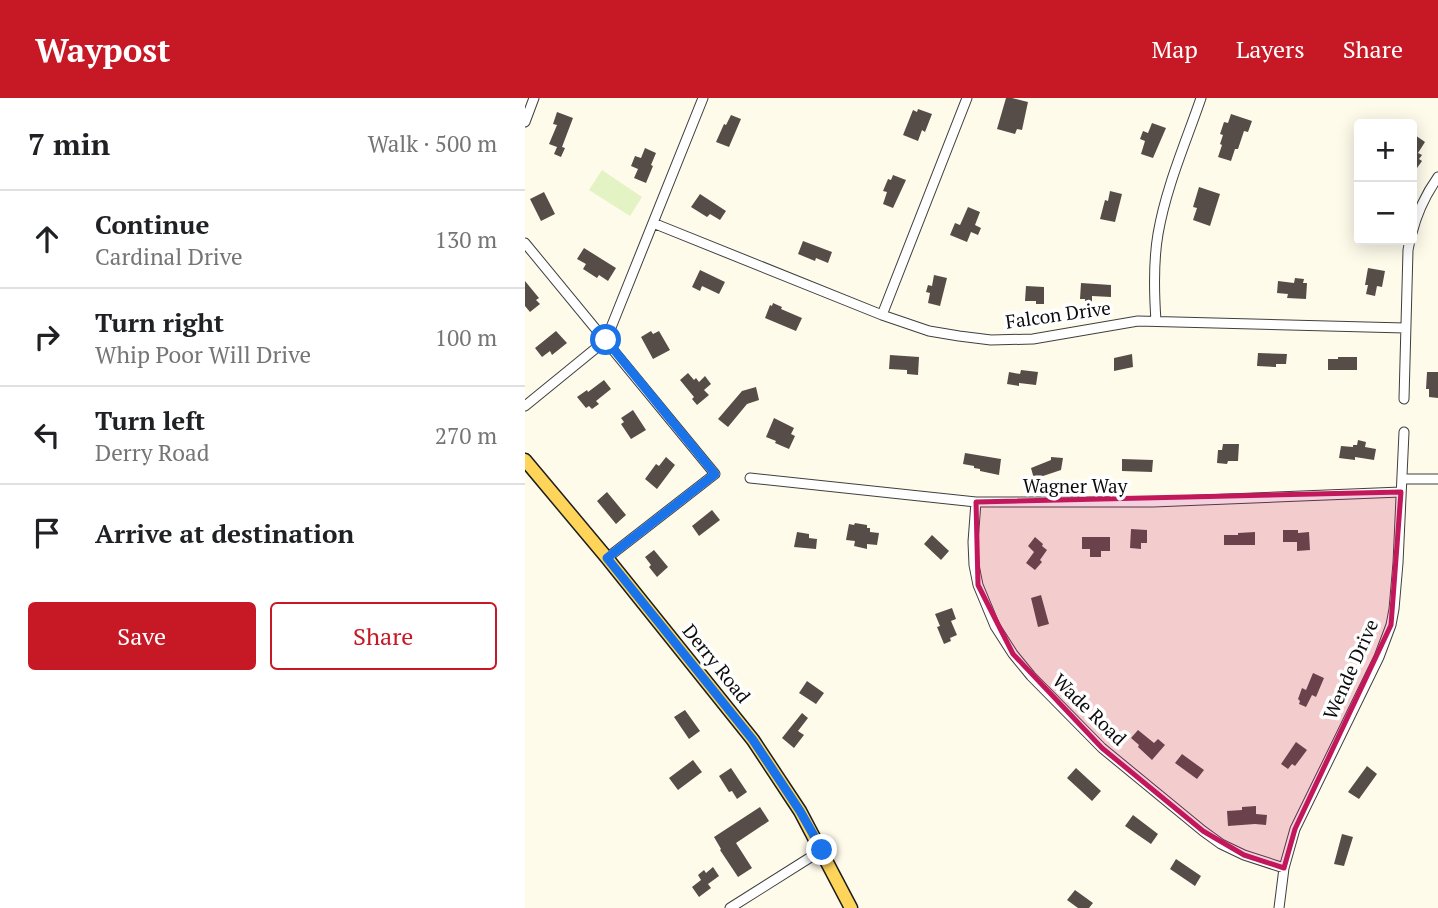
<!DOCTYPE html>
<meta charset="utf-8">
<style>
body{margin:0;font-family:"PT Serif",serif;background:#f2f2f2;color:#202124}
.controls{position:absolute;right:21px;top:21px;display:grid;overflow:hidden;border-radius:7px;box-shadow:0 4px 18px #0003}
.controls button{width:63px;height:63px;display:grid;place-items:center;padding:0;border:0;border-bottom:2px solid #e0e0e0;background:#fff;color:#202124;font:35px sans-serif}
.stop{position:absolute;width:21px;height:21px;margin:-16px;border:5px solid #1a73e8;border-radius:50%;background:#fff}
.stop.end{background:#1a73e8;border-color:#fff;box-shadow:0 2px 7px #0008}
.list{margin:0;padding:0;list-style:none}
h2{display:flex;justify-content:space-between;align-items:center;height:91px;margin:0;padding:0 28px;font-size:30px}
h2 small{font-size:23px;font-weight:400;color:#757577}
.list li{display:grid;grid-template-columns:46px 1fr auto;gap:21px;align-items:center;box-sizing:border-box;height:98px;padding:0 28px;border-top:2px solid #e0e0e0}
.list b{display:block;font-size:26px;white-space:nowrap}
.list p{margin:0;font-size:23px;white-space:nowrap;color:#757577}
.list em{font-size:23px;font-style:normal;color:#757577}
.actions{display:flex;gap:14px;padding:21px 28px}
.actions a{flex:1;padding:16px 0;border:2px solid #c71925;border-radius:7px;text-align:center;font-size:24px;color:#c71925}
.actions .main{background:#c71925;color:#fff}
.icon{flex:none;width:38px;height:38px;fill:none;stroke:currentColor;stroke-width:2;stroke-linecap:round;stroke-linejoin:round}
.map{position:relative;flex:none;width:913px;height:810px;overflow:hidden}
header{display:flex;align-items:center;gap:42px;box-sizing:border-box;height:98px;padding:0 35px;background:#c71925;color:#fff}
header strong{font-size:33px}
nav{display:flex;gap:38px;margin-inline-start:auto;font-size:24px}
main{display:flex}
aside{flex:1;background:#fff}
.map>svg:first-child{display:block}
</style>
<header>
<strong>Waypost</strong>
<nav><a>Map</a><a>Layers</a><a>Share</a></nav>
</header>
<main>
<aside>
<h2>7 min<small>Walk · 500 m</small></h2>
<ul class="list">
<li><svg class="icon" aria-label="ahead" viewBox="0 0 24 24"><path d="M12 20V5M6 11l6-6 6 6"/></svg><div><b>Continue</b><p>Cardinal Drive</p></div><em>130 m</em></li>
<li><svg class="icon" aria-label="right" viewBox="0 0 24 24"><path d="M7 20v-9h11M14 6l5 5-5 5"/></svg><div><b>Turn right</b><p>Whip Poor Will Drive</p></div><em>100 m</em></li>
<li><svg class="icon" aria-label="left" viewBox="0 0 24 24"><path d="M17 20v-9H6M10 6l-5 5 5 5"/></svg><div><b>Turn left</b><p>Derry Road</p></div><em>270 m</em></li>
<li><svg class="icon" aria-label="arrive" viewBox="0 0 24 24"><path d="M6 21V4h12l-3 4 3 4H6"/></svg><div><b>Arrive at destination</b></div></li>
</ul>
<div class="actions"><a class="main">Save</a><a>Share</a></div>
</aside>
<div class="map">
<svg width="913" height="810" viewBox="0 0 913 810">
<rect width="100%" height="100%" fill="#fffbeb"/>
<path fill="#e4f3c4" d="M77,72L117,99L105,118L64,92Z"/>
<path fill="#564d48" d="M481,0H487L503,4L497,32L492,31L490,36L472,31Z
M393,11L407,16L400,34L397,32L393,43L378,37L388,12L392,14Z
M32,14L48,20L37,49L40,50L36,59L29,56L32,49L24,46L32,27L28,26Z
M706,16L727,23L723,34L719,33L713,51H710L706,63L693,59L697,47L695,46L698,37L695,36L699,24L703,25Z
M206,17L216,21L204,49L191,44L199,26L201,27Z
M627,25L641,30L628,60L616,56L620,43L615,41L618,33L623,35Z
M887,35L900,44L893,55L897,57L894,61L897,63L892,70L890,69L887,73Z
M120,50L131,55L126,67L128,68L121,85L109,80L113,71L106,68L110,58L116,60Z
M368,77L381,82L368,110L358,106L362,94L358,93L363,81L366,82Z
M674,89L695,96L685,128L668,122L672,110L668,109Z
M585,93L597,96L590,124L575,121L580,102L583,103Z
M19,94L30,116L16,123L5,101Z
M175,96L201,113L195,122L185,116L182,119L166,109Z
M443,109L455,114L450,127L456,130L453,137L446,134L442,144L425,137L430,125L435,127Z
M278,143L307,154L303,165L291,160L290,163L273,156Z
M59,150L91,170L83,183L74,177L72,180L58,171L61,166L52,161Z
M843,170L860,173L857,189L852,188L850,198L841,196L843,187H840Z
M175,172L200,184L194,196L177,188L175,193L167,189Z
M409,177L422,180L415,208L403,205L405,195L401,194L403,187L407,188Z
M770,180L779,181L778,185H782L781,201L762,200L763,196L752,195L753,183L769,185Z
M0,183L14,200L11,202L15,206L5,214L0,208Z
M556,185L586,187V199L567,198V204L560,203V201H555Z
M501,188L519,189V206H511V203H500Z
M248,205L257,209L256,211L277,220L271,233L240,220L245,207L247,208Z
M31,233L42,245L27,257L25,253L17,259L10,250Z
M126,233L128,236L134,233L145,252L128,261L116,239Z
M733,255L762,256L761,266H751V269L732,268Z
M607,256L608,269L589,273V260Z
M365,257L394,259L393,277L382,276V272L364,271Z
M813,259H832V272H803V261H813Z
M496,272L513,274L511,287L494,285V288L482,286L484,274L495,276Z
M902,274H913V300L904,299V291H901Z
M163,275L169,282L171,280L174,284L180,278L186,286L179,292L184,297L172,307L167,301L169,299L155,282Z
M79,282L86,291L71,303L74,306L67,311L64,308L61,310L52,299L62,292L63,294Z
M231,289L234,302L222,306L203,329L193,321L217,293Z
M108,312L121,332L106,341L96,326L99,324L96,320Z
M249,320L269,330L266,336L270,338L264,351L250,345L251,343L241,339Z
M833,342L841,344L840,349L851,351L849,362L830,359V362L814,360L816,348L828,349V347H832Z
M698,346H714L713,363H703L702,366L692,365L693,352H697Z
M440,355L476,361L474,377L455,373V371L449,370V368L438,366Z
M141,359L150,367L132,391L120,381L131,366L134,368Z
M526,359L538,360L536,372L509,381L506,370L526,362Z
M597,361L628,362L627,374L597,373Z
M82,394L101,417L91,426L72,403Z
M187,412L195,422L174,438L167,428Z
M330,425L342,427V430H345V434L354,435L352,447L342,446V451L329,448L330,443L321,442L324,426L329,427Z
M606,431L622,432V445H616V451L605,450Z
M758,432H773V435L784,434L785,452L772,453V444H758Z
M272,434L284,436V440L292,441L291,451L269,449Z
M730,434V447H699V437H713V435Z
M407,437L424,453L416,462L399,446Z
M510,439L518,446L517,448L522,452L515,462L517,464L510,472L501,465L509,454L503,448Z
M557,439H585V453H576V459H565V451H557Z
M129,452L143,469L132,479L124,469L126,467L120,459Z
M516,497L524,526L513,529L506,500Z
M427,510L431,521L426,523L432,537L425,540L426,543L419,546L412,529L415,528L410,516Z
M788,575L799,580L791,599L787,597L781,609L774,606L775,603L773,601L777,590L781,592Z
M282,583L299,595L291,606L274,595Z
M160,612L175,633L164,641L149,619Z
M277,615L283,620L273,633L279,637L269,650L257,640Z
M613,632L629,645L633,641L640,647L627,662L613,649L614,647L606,640Z
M771,644L782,652L770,668L767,666L763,671L756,666Z
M657,656L679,672L672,681L650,665Z
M168,662L177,674L153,692L144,680Z
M842,668L852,676L834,701L823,694Z
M206,670L222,694L212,701L207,693L204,694L194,678Z
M551,670L576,693L567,703L542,680Z
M731,708V716L742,717L741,727L730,726L703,728L702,713L717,712V709Z
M235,709L244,723L211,745L227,770L213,779L195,752L196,751L189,739Z
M608,717L633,736L626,746L600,728Z
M817,736L828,739L819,768L809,766Z
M651,761L676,778L670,788L645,771Z
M188,769L194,778L183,786L186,790L174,799L167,789L176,782L173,777L179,772L181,775Z
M550,792L568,805L564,810H553L542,802Z"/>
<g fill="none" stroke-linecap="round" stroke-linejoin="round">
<defs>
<path id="minor" d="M0,24L9,0
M128,125L357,217L404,233L434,238L466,242L508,241L613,223L880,230
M887,135C892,115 901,96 913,79
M0,145L190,376L82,460
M357,217L442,0
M631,223C629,194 628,165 633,136C641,89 661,44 676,0
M879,301L883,152L885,142
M0,308L81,242L178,0
M225,380L451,404H628L876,394
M877,381H913
M451,404L448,444L449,467L453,487L470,528L488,556L506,578L577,650L678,733L696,746L719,757L759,770
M205,810L297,752
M754,810L759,770L770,731L854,559L866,527L869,511L873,465L879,334"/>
<path id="major" d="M0,362L82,460L228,642L275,713L326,810"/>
</defs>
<use href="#minor" stroke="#3f3f3f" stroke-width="11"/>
<use href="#major" stroke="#1d1d1d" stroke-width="15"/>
<use href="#minor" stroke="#fff" stroke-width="9"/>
<use href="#major" stroke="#ffd45b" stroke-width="12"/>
</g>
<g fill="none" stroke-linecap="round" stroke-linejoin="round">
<path stroke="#1a73e8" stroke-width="9" d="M81,242L190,376L82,460L228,642L275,713L297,752"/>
</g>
<path fill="#c2185b" fill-opacity="0.2" stroke="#c2185b" stroke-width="5" stroke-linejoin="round" d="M876,394L866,527L770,731L759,770L719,757L678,733L577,650L488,556L453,487L451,404Z"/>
<g text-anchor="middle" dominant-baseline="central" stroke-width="7" stroke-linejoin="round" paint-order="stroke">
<g font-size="19" fill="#0c0c0c" stroke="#fff">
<text transform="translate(533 216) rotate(-8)">Falcon Drive</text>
<text x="550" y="387">Wagner Way</text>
<text transform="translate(192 565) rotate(51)">Derry Road</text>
<text transform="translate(825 571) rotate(-66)">Wende Drive</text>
<text transform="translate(565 611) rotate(44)">Wade Road</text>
</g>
</g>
</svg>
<div class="controls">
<button>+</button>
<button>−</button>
</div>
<div class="stop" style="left:81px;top:242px"></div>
<div class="stop end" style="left:297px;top:752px"></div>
</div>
</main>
